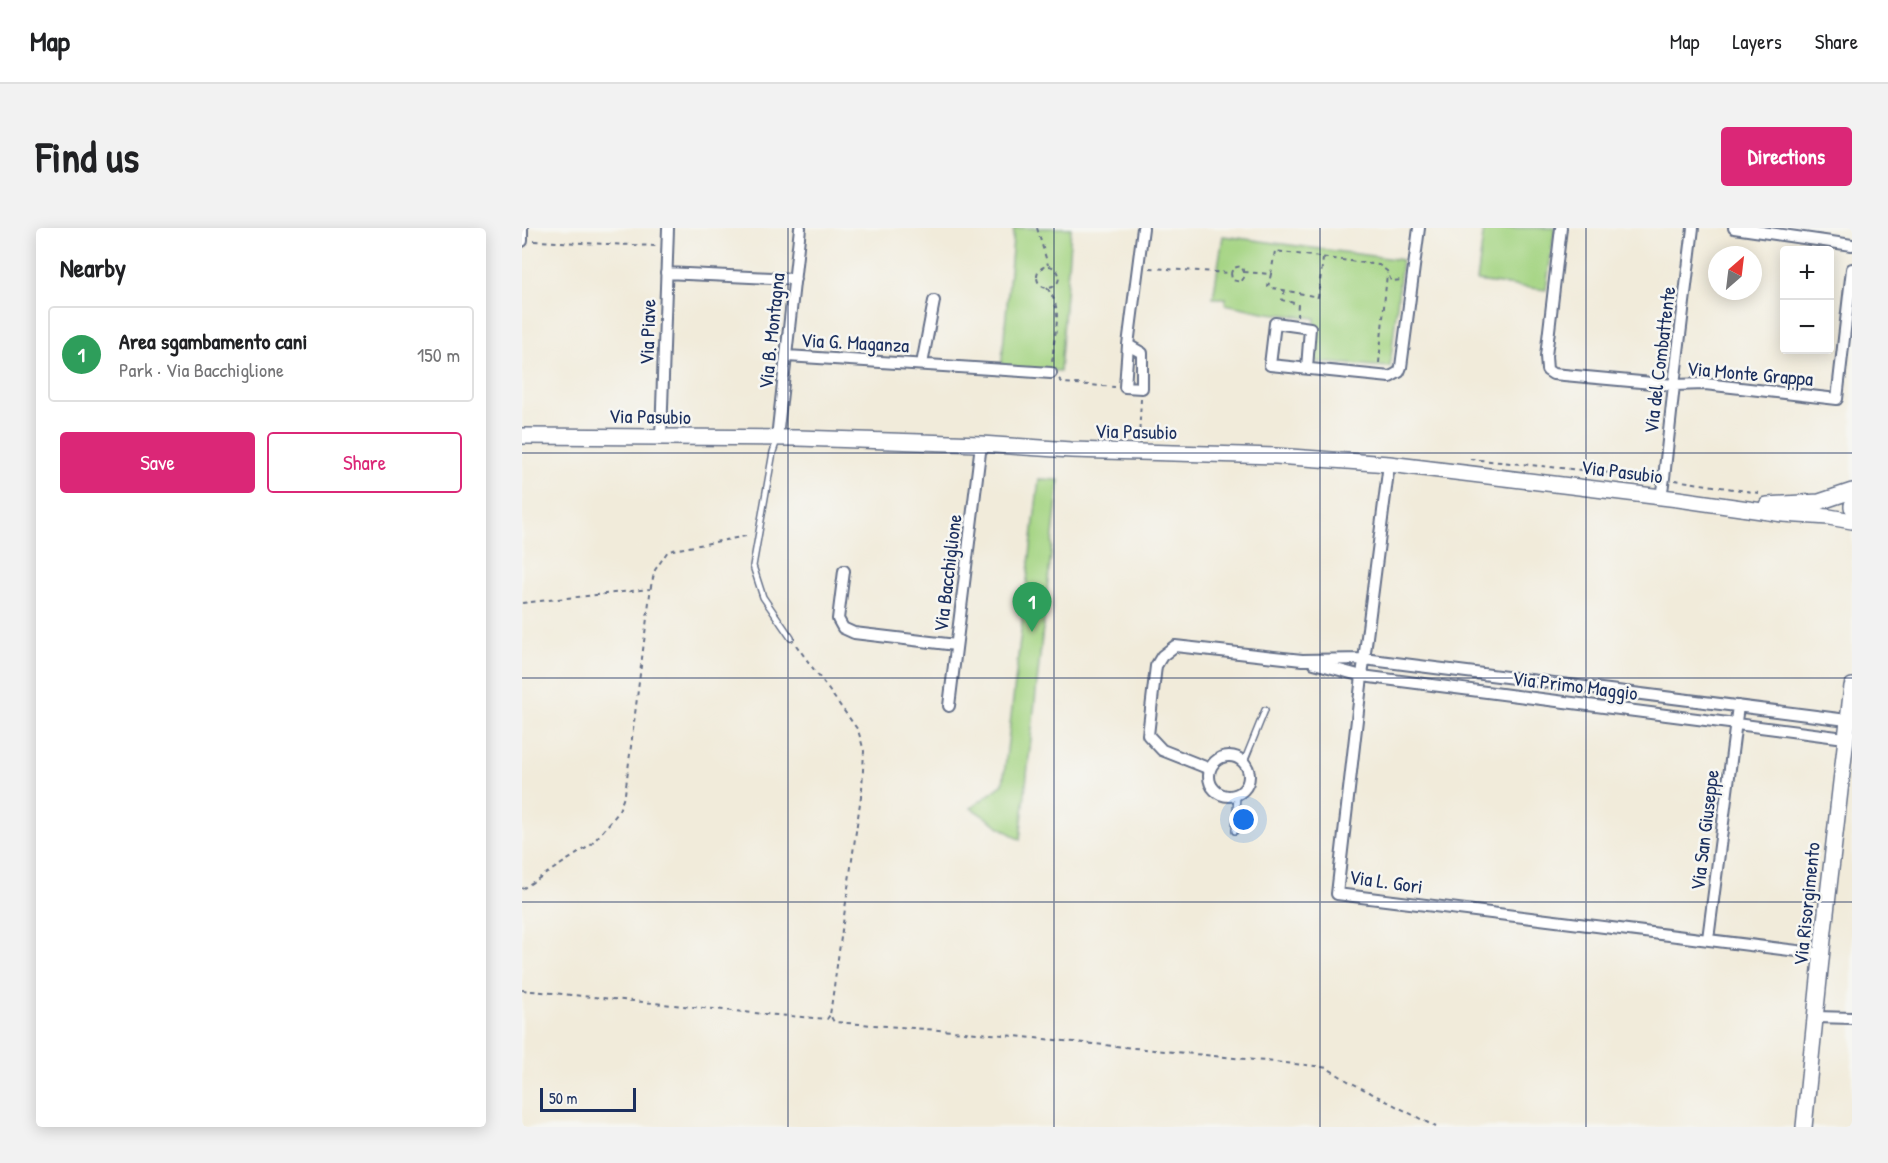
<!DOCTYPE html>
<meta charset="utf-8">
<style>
body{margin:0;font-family:"Patrick Hand",sans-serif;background:#f2f2f2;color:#202124}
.controls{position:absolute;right:18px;top:18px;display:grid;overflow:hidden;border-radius:6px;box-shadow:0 3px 15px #0003}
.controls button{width:54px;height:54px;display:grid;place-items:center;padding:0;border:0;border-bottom:2px solid #e0e0e0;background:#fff;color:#202124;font:30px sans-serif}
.compass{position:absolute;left:1186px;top:18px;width:54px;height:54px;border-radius:50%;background:#fff;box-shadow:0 3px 15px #0003;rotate:28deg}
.scale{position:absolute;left:18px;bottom:15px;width:96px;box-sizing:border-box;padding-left:6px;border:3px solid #1b2f5e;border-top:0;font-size:16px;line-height:21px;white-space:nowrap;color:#1b2f5e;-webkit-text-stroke:4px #f6f6f2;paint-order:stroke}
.you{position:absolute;left:722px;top:592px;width:21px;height:21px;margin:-15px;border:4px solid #fff;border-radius:50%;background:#1a73e8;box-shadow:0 0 0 9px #1a73e833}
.badge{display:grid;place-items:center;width:39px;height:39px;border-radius:50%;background:#db2777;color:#fff;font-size:20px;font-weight:700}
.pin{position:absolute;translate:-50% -50px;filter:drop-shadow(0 2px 3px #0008)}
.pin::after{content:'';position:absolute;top:32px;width:21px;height:18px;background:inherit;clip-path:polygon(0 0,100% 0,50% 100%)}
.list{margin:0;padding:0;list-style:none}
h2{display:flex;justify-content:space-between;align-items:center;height:78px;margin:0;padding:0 24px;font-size:26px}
h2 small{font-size:20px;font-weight:400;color:#757577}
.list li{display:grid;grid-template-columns:39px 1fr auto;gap:18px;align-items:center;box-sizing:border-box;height:96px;margin:0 12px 12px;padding:0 12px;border:2px solid #e0e0e0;border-radius:6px}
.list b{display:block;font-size:22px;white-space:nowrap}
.list p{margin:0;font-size:20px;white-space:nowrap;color:#757577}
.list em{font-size:20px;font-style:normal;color:#757577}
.actions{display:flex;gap:12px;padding:18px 24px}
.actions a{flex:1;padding:14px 0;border:2px solid #db2777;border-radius:6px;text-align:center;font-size:21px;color:#db2777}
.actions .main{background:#db2777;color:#fff}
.map{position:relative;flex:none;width:1330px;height:899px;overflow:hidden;border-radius:6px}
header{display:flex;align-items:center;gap:36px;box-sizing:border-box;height:84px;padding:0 30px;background:#fff;border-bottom:2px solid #e0e0e0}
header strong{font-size:28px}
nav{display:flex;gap:33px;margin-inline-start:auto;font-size:21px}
.intro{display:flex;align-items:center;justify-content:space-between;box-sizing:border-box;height:144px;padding:0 36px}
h1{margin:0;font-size:42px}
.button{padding:15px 27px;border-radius:6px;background:#db2777;color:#fff;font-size:21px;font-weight:700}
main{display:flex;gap:36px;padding:0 36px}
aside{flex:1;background:#fff;border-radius:6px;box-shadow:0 3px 15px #0003}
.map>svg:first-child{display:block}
</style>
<header>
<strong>Map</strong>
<nav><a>Map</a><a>Layers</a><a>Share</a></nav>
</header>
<div class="intro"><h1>Find us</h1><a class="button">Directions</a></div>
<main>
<aside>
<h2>Nearby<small></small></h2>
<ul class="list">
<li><span class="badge" style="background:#2e9e5b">1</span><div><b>Area sgambamento cani</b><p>Park · Via Bacchiglione</p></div><em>150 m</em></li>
</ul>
<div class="actions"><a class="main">Save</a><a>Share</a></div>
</aside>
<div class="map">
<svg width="1330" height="899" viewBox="0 0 1330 899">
<rect width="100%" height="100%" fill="#f6f6f2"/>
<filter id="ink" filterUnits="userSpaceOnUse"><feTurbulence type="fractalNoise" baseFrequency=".0167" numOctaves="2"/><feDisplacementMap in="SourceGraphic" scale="12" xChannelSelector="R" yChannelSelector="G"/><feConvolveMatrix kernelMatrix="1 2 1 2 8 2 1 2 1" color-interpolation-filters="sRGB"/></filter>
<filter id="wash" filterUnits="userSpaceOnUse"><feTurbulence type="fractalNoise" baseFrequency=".008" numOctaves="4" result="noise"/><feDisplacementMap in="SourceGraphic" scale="24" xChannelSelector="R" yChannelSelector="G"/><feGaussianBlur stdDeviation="1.35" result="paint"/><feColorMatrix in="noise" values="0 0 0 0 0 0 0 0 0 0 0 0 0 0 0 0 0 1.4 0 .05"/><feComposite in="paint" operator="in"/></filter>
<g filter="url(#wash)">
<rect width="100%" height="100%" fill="#f1ebda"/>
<path fill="#a4d482" stroke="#608270" stroke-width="1.5" d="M492,0H549L538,143L479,142Z
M962,0H1033L1024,62L955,53Z
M701,8L880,32L868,139L793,134V90L746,85L703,76L704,70H691Z
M517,251L537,252L498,612L449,580L481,556Z"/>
</g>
<g filter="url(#ink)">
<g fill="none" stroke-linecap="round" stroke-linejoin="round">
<defs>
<path id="lane" d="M255,212L251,224L231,338L241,369L269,410
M722,534L743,482
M713,603L715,567"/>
<path id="street" d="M1039,0L1024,128L1025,142L1031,146L1152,157L1183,156L1315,171L1330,41
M1212,0L1330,17
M0,13V0
M144,45L273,51
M606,117L620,125V160L603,159L606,117L621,0
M265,128L529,145
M400,136L412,73
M785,140L788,100L753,95L748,137L868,149L877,144L879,139L897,0
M139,209L146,0
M255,210L278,0
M867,236L840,448L815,666L1300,726
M1139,269L1142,250L1152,157L1171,0
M322,343L316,391L321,400L332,405L434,417
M792,435L840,448L1323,510
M427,478L459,216
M687 548a20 20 0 1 1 40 0a20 20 0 1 1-40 0Z
M688,541L640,522L626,507L634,438L640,428L653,418L780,432L842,431L1325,492
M1186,711L1216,478
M1294,789L1330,790"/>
<path id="secondary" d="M0,208L276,210L459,216L549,222L754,228L867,236L1156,271L1261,286L1307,289L1330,293
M1245,277L1297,274L1330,263
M1330,277V279
M1282,899L1302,702L1330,458"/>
</defs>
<use href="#lane" stroke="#667189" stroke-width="8"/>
<use href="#street" stroke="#667189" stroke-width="14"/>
<use href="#secondary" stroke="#667189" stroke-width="18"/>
<path stroke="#667189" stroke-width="2" stroke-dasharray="4.5 4.5" stroke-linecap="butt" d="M515,0L526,37
M12,13L135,18
M515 49a11 11 0 1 1 22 0a11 11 0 1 1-22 0Z
M628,40L709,45L710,52L719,54L723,48L722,44L719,38L711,40L709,45
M722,44L749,46L753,23L857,37L865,43L869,53L880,52
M749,46L746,59L796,69L801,31
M525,60C539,78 535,94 532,115C531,122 531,128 530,135
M763,62L760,72L776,76L775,88
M857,135L865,45
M537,151L541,155L593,159
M617,211L619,171
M948,231L1130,249
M1153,252L1237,265
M0,375L128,361
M274,417L336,502L342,523L340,561L308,787L312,794L482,807L793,838L805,840L826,853L914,899
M0,661L69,617L96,585L103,566L129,358L133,342L146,323L224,308H228
M0,762L242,786L305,791L308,787"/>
<use href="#lane" stroke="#fff" stroke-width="5"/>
<use href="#street" stroke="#fff" stroke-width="10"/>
<use href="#secondary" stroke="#fff" stroke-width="15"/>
</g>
</g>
<path fill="none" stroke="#1b2f5e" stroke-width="1.5" stroke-opacity="0.55" d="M266,0V899M532,0V899M798,0V899M1064,0V899M0,225H1330M0,450H1330M0,674H1330"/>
<g text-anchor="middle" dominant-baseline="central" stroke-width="5" stroke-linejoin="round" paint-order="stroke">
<g font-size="20" fill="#1b2f5e" stroke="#f6f6f2">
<text transform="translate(249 103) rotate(-84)">Via B. Montagna</text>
<text transform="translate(125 104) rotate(-88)">Via Piave</text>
<text transform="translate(333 114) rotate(3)">Via G. Maganza</text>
<text transform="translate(1137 132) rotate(-83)">Via del Combattente</text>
<text transform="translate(1228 145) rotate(5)">Via Monte Grappa</text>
<text transform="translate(128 188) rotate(1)">Via Pasubio</text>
<text transform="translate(614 203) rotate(1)">Via Pasubio</text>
<text transform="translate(1100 243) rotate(7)">Via Pasubio</text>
<text transform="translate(425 345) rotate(-83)">Via Bacchiglione</text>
<text transform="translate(1053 457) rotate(7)">Via Primo Maggio</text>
<text transform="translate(1182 602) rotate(-83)">Via San Giuseppe</text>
<text transform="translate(864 653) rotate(8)">Via L. Gori</text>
<text transform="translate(1284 676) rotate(-84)">Via Risorgimento</text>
</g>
</g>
</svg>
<div class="controls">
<button>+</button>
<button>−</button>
</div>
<svg class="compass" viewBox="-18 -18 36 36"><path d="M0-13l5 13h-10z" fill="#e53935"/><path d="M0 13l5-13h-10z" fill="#757577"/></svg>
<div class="scale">50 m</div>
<div class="you"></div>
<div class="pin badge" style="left:510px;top:404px;background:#2e9e5b">1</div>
</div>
</main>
